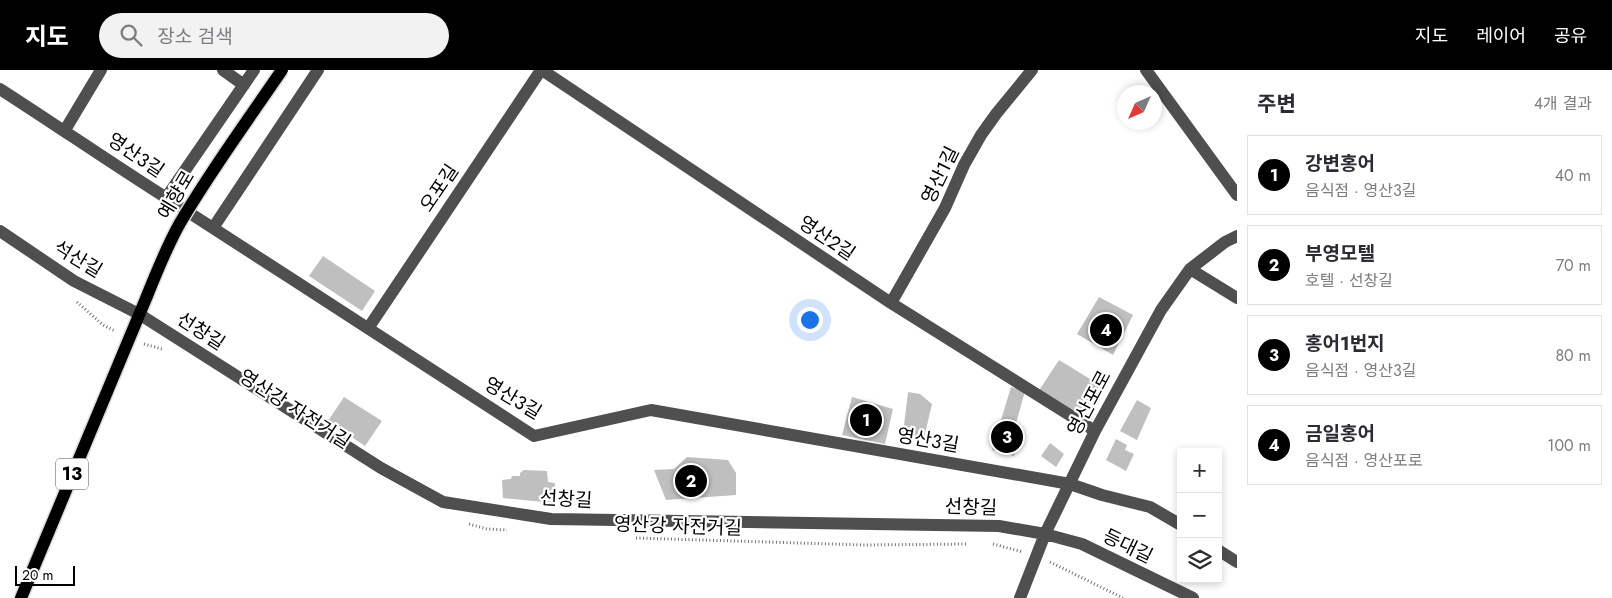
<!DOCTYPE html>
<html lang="ko">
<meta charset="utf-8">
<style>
body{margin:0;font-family:Jost,"Noto Sans KR",sans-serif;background:#f2f2f3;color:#2b2b33}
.controls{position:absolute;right:15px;bottom:15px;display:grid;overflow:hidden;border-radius:0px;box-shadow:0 2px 8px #0003}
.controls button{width:45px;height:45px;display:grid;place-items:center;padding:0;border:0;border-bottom:1px solid #e1e1e2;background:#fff;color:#2b2b33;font:25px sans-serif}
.compass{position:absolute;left:1117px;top:15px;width:45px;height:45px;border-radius:50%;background:#fff;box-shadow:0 2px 8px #0003;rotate:225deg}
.scale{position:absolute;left:15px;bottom:12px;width:60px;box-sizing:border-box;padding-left:5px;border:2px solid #000;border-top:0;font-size:14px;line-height:18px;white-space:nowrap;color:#000;-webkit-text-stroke:4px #fff;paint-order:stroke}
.you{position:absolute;left:809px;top:249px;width:18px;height:18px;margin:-12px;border:4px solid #fff;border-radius:50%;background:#1a73e8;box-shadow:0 0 0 8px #1a73e833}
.badge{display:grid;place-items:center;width:32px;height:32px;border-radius:50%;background:#000;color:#fff;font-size:16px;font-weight:700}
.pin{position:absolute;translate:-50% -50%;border:2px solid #fff;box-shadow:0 1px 5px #0006}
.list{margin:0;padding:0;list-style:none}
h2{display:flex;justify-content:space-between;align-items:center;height:65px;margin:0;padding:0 20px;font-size:21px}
h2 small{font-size:16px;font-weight:400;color:#7c7c81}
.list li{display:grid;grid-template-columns:32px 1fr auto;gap:15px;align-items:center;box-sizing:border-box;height:80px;margin:0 10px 10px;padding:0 10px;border:1px solid #e1e1e2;border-radius:0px}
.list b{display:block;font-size:19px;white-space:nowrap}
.list p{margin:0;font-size:16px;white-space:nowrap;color:#7c7c81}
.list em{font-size:16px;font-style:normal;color:#7c7c81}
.icon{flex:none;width:28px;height:28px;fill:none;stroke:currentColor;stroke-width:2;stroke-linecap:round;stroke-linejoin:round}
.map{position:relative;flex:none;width:1237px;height:528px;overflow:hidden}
header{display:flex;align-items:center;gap:30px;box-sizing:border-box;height:70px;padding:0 25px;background:#000;color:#fff}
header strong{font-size:24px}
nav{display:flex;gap:28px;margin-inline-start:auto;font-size:18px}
.search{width:350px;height:45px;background:#f2f2f3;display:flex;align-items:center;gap:12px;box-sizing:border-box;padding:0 18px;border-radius:28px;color:#7c7c81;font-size:19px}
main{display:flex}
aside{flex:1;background:#fff}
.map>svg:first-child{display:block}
</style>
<header>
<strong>지도</strong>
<div class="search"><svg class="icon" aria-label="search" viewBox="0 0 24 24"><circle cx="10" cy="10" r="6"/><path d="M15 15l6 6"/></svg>장소 검색</div>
<nav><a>지도</a><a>레이어</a><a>공유</a></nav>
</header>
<main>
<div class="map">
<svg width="1237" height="528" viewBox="0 0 1237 528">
<rect width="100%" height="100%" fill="#fff"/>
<path fill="#bfbfbf" d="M323,186L375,221L362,241L309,206Z
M1099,227L1133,245L1113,285L1077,264Z
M1059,290L1100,315L1080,347L1038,322Z
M1011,317L1025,321L1015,357L1022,359L1014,386L992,380Z
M908,322L920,324L932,334L924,368L903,364Z
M344,327L382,351L365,376L328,351Z
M852,327L893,339L885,374L842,365Z
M1137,330L1151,338L1137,370L1120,361Z
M1116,369L1127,375L1125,380L1134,384L1126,401L1106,390Z
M1050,373L1064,384L1056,397L1041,386Z
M687,387L728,390L736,403V425L666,430L654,400L674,399Z
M524,400L547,401L548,412L555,413L554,433L503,428L502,410L511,409L512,406H520V403Z"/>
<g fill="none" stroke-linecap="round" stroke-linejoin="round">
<defs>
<path id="major" d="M21,528L147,226"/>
</defs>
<use href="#major" stroke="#dbdbdb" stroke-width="15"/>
<path stroke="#717171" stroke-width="3" stroke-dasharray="1 2.5" stroke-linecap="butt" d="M77,232L103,255L115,261
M144,274L162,279
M469,454L487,459L507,460
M636,468L864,475L967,474
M993,474L1023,482
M1050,492L1123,528"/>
<path stroke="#4f4f4f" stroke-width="12" d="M223,0L244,15
M542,0L891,233L1095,361
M1146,0L1237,125
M0,19C56,55 111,93 168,129C290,208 412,286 534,366L651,340L1070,414L1102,425L1150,437L1181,455
M65,60L101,0
M166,128L254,0
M213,158L318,0
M0,161L74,211L139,244L381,398L443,432L551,449L999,456L1045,464L1082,474L1193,528
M1190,199L1237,228
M891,233L945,138L964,95L981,65L996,44L1032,0
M369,257L541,0
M1218,480L1237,492
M1020,528L1045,464L1095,361L1161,240L1190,199L1225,172L1237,166"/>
<use href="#major" stroke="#000" stroke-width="12"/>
<defs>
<path id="major-bridge" d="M147,226C157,201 167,176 180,153C211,100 248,50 282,0"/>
</defs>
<use href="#major-bridge" stroke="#dbdbdb" stroke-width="15" stroke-linecap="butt"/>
<use href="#major-bridge" stroke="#000" stroke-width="12"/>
</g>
<g text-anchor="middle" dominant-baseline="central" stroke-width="4.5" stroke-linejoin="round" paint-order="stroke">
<rect fill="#fff" stroke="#4c4c4c" stroke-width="1" x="56" y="388.5" width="32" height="31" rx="4"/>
<g font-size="18" font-weight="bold" fill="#000">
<text x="72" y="404">13</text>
</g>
<g font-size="19" fill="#000" stroke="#fff">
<text transform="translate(136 85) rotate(34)">영산3길</text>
<text transform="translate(940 105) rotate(-64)">영산1길</text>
<text transform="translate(439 118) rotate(-56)">오포길</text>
<text transform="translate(176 125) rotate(-59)">예향로</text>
<text transform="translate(827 168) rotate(34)">영산2길</text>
<text transform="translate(78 189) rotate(31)">석산길</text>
<text transform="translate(201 261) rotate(33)">선창길</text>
<text transform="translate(513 328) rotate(31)">영산3길</text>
<text transform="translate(1089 333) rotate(-62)">영산포로</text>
<text transform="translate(295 339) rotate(33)">영산강 자전거길</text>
<text transform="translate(928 370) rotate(10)">영산3길</text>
<text transform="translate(566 429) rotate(3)">선창길</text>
<text transform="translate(971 437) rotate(2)">선창길</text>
<text transform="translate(678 456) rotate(2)">영산강 자전거길</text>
<text transform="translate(1128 476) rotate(26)">등대길</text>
</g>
</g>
</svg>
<div class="controls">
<button>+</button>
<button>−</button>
<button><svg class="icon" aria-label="layers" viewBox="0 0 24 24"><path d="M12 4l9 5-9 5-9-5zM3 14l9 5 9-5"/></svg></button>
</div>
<svg class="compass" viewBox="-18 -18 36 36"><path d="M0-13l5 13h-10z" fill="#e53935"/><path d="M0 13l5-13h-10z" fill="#7c7c81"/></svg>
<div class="scale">20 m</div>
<div class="you"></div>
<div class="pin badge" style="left:866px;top:350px">1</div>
<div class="pin badge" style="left:691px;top:411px">2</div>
<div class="pin badge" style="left:1007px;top:367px">3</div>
<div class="pin badge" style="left:1106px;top:260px">4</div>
</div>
<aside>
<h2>주변<small>4개 결과</small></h2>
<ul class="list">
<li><span class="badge">1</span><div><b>강변홍어</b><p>음식점 · 영산3길</p></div><em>40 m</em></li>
<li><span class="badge">2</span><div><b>부영모텔</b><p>호텔 · 선창길</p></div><em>70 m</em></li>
<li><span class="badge">3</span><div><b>홍어1번지</b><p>음식점 · 영산3길</p></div><em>80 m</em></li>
<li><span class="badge">4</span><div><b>금일홍어</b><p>음식점 · 영산포로</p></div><em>100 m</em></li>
</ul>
</aside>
</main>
